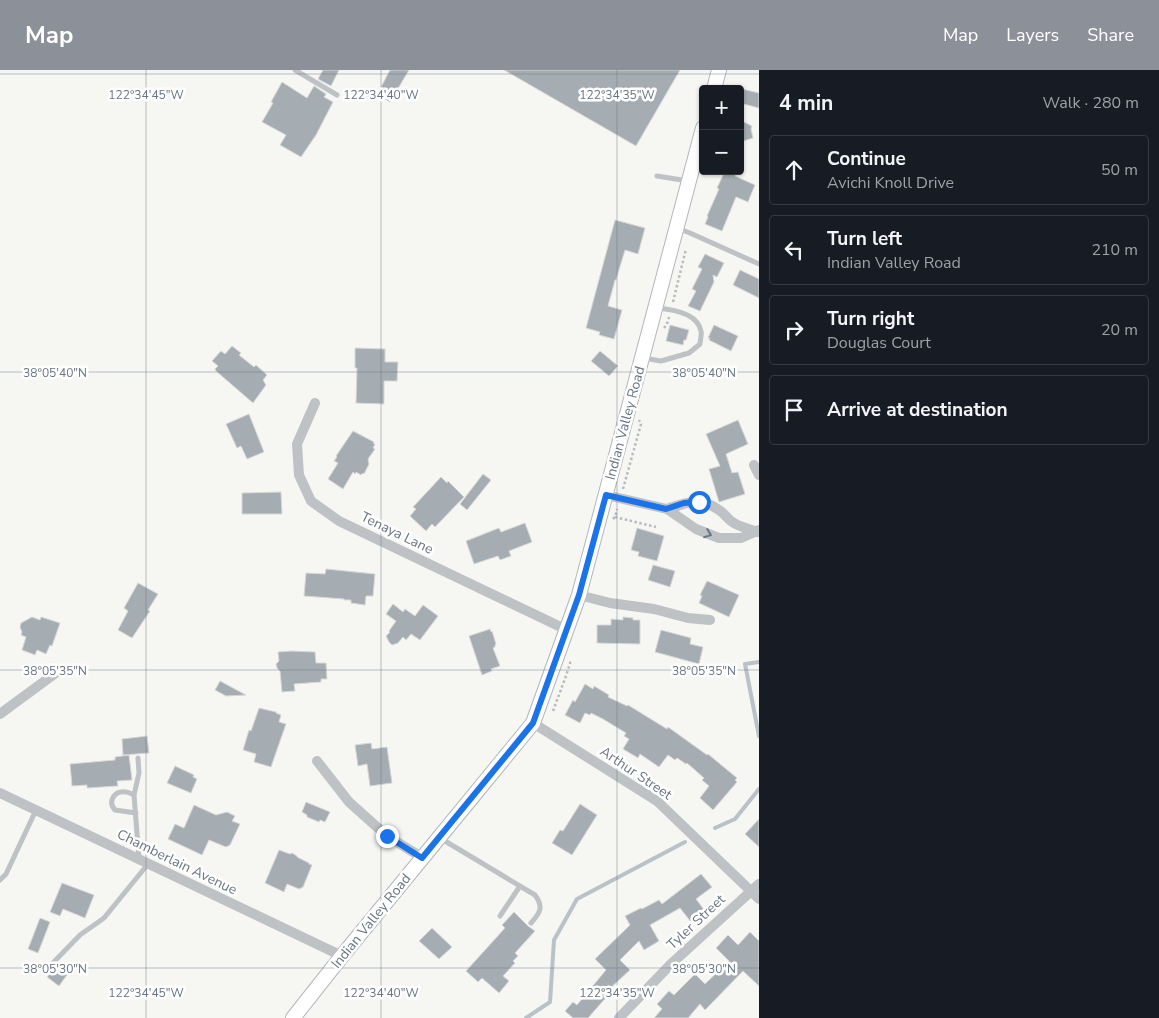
<!DOCTYPE html>
<meta charset="utf-8">
<style>
body{margin:0;font-family:"Nunito Sans",sans-serif;background:#242831;color:#f1f3f6}
.controls{position:absolute;right:15px;top:15px;display:grid;overflow:hidden;border-radius:5px;box-shadow:0 1px 4px #0004}
.controls button{width:45px;height:45px;display:grid;place-items:center;padding:0;border:0;border-bottom:1px solid #363941;background:#171b24;color:#f1f3f6;font:25px sans-serif}
.stop{position:absolute;width:15px;height:15px;margin:-11px;border:4px solid #1a73e8;border-radius:50%;background:#fff}
.stop.end{background:#1a73e8;border-color:#fff;box-shadow:0 1px 5px #0008}
.list{margin:0;padding:0;list-style:none}
h2{display:flex;justify-content:space-between;align-items:center;height:65px;margin:0;padding:0 20px;font-size:21px}
h2 small{font-size:16px;font-weight:400;color:#9ea1a6}
.list li{display:grid;grid-template-columns:32px 1fr auto;gap:15px;align-items:center;box-sizing:border-box;height:70px;margin:0 10px 10px;padding:0 10px;border:1px solid #363941;border-radius:5px}
.list b{display:block;font-size:19px;white-space:nowrap}
.list p{margin:0;font-size:16px;white-space:nowrap;color:#9ea1a6}
.list em{font-size:16px;font-style:normal;color:#9ea1a6}
.icon{flex:none;width:28px;height:28px;fill:none;stroke:currentColor;stroke-width:2;stroke-linecap:round;stroke-linejoin:round}
.map{position:relative;flex:none;width:759px;height:948px;overflow:hidden}
header{display:flex;align-items:center;gap:30px;box-sizing:border-box;height:70px;padding:0 25px;background:#8c9099;color:#fff}
header strong{font-size:24px}
nav{display:flex;gap:28px;margin-inline-start:auto;font-size:18px}
main{display:flex}
aside{flex:1;background:#171b24}
.map>svg:first-child{display:block}
</style>
<header>
<strong>Map</strong>
<nav><a>Map</a><a>Layers</a><a>Share</a></nav>
</header>
<main>
<div class="map">
<svg width="759" height="948" viewBox="0 0 759 948">
<rect width="100%" height="100%" fill="#f6f6f3"/>
<g fill="none" stroke-linecap="round" stroke-linejoin="round">
<path stroke="#b9c2c7" stroke-width="4" d="M759,592L745,594L759,666
M715,758L735,749L759,719
M526,948L550,932L554,870L577,829L685,772"/>
</g>
<path fill="#a6adb2" stroke="#d8d8d6" d="M323,0H339L331,16L318,9Z
M390,0H409L390,32L380,26L384,19L381,17Z
M504,0H680L636,76Z
M282,12L307,28L314,16L326,24L324,27L333,32L316,65L301,87L280,75L286,65L262,52L273,33L271,32Z
M742,19L759,23V38L740,33V27Z
M740,50L752,56L751,59L753,68L740,72Z
M725,101H738L735,106L755,115L748,132L736,127L722,161L705,154L708,147L707,146L719,119L717,118Z
M615,150L645,158L638,184L625,180L616,210H615L608,236L622,240L614,269L599,265L600,262L586,258Z
M705,184L724,193L717,207L713,205L714,212L700,241L688,236L696,221L692,219L702,199L698,197Z
M740,200L759,209V228L733,215Z
M670,255L689,260L686,270H684L683,275L666,271Z
M714,255L738,266L731,281L709,270L710,268H708Z
M232,276L241,283L239,285L254,297L256,295L267,305L263,310L266,315L253,333L216,301L215,299L218,296L212,291L221,281L225,284Z
M355,278L385,279V292H398L397,311H384V334L356,333L357,298H355Z
M600,281L618,296L609,306L591,291Z
M249,344L264,382L247,389L241,376L237,378L226,354Z
M738,350L748,374L726,384L732,403L738,402L745,424L719,432L709,399L720,396L706,364Z
M353,361L374,372L373,373L375,374L373,378L375,379L368,389L369,394L364,404L363,403L361,405L356,402L355,404L353,402L343,419L328,409L338,393L334,391L337,387L336,386Z
M483,404L491,410L467,440L460,434Z
M441,407L447,413L448,411L464,427L435,457L432,454L426,461L410,446L416,439L413,437Z
M281,422L282,444H242V423Z
M525,453L532,472L509,481L511,486L500,490L498,486L474,494L466,471L499,458L501,462Z
M637,458L664,466L657,491L638,486L639,482L631,480Z
M653,495L675,501L670,517L648,510Z
M326,499L375,504L373,526H366L365,535L351,533V530H344V529L304,526L306,503L325,504Z
M707,511L739,525L729,547L699,533L702,526L700,525Z
M138,513L158,524L148,540L150,541L132,568L118,560L128,541L124,538Z
M393,534L403,542L405,539L415,546L423,535L438,546L420,570L411,564L406,570L403,567L398,573L392,575L389,572L386,566L390,562L389,561L396,551L386,544Z
M32,547L40,550L41,547L60,553L52,576L50,575L46,584L37,580L35,585L22,580L26,567L21,565L22,562L20,557L21,553Z
M623,547L633,548V550H640V574L597,573V555H611V549L623,550Z
M490,559L491,562L492,561L496,574L495,575V577L493,578L500,596L491,599L492,601L482,605L469,566Z
M661,560L691,568L690,574L703,577L699,594L655,582Z
M291,581L315,582L316,593H326L327,609H321V612L294,614L295,621L282,622L280,601L277,598L276,594L279,591L278,582Z
M220,611L246,625L226,626L215,620Z
M585,614L593,619L594,616L609,625L608,627L627,636L628,635L667,659L668,657L707,685L708,684L737,708L735,710L737,712L713,740L700,728L709,716L702,710L704,708L687,693L686,694L677,688L675,690L668,685L659,697L640,684L638,688L623,679L629,669L624,666L626,663L603,649L591,643L590,645L585,643L580,653L565,645L573,630L575,632Z
M259,638L276,642V643L281,645L279,652L286,654L271,697L254,692L256,684L243,680L249,660L251,661Z
M147,666L149,683L123,685L122,669Z
M371,673L372,679L387,677L392,713L370,716L367,694L358,696L355,675Z
M129,685L132,710L117,711L118,716L87,718V715L72,716L70,694L115,690V687Z
M175,696L194,705L193,707L197,709L191,723L167,713Z
M306,732L330,742L325,752L320,750L319,752L307,747V745L302,742Z
M580,734L597,745L572,785L552,773L560,760L563,761Z
M194,735L216,745L227,742L235,746L232,751L240,754L230,775L226,777L209,770L202,785L168,769L175,754L184,758Z
M759,749V777L745,764Z
M279,780L290,784L292,783L297,786V787L309,793V794L312,795L303,817L299,819L287,814L284,822L265,813Z
M701,804L712,817L696,829L705,841L691,852L680,838L650,855L659,871L644,880L639,871L620,890L630,900L607,921L610,923L588,948H573L565,941L573,932L577,935L606,900L595,889L630,855L625,846L641,838L642,839L659,830L662,834Z
M62,813L94,825L85,848L63,839L60,846L50,842Z
M514,842L528,856L535,861L515,883L518,886L513,891L515,893L503,906L509,911L499,923L482,908L478,912L466,901L505,858L502,855Z
M40,848L50,852L38,883L28,879Z
M432,858L452,877L439,889L419,871Z
M750,862L759,871V916L743,901L705,940L700,934L688,948H654L662,939L657,934L669,921L674,925L695,904L705,914L729,891L716,878L728,865L738,875Z
M58,894L69,902L59,916L47,907Z"/>
<g fill="none" stroke-linecap="round" stroke-linejoin="round">
<defs>
<path id="secondary" d="M714,19L719,0
M293,948L342,886L533,653L579,525L703,58"/>
</defs>
<use href="#secondary" stroke="#b3b7bb" stroke-width="16"/>
<path stroke="#b8bbbd" stroke-width="2.5" stroke-dasharray="2.5 2.5" stroke-linecap="butt" d="M673,232L686,179
M664,258L667,254L669,247
M623,419L641,354L639,350
M615,447L656,457
M613,449L615,447L617,439
M553,641L566,606L571,590"/>
<path stroke="#bec2c5" stroke-width="5" d="M295,0L337,25
M657,106L688,111
M677,158L690,163L759,194
M643,288L661,291L689,283L700,274C700,270 702,265 701,261C697,242 671,239 656,238
M138,688L139,703L134,725L139,789
M134,725C131,724 129,722 126,722C115,720 107,731 115,740L136,743
M440,768L535,825C544,837 540,843 531,853
M0,810L6,804L36,740
M500,846L520,816
M47,899L80,865L104,848L148,794"/>
<path stroke="#bec2c5" stroke-width="10" d="M315,333L297,374L299,405L311,431L339,451L567,560
M754,395L759,405
M606,425L667,439L696,459L719,468H741L759,460
M667,439C687,433 699,426 719,440C724,443 727,448 731,451C738,457 748,458 757,462
M579,525L610,533L654,539L688,548L710,550
M0,644L57,602
M533,653L657,731L759,829
M317,691L349,732L387,766L423,788
M0,723L342,886
M619,948L671,894L759,814"/>
<use href="#secondary" stroke="#fff" stroke-width="14"/>
</g>
<defs><path id="oneway-chevron" d="M-2-3.5L2.5 0L-2 3.5" fill="none" stroke-width="1.6" stroke-linecap="round" stroke-linejoin="round" transform="scale(1.25)"/></defs>
<use stroke="#687682" href="#oneway-chevron" transform="translate(708 464) rotate(21)"/>
<g fill="none" stroke-linecap="round" stroke-linejoin="round">
<path stroke="#1a73e8" stroke-width="6" d="M387,766L422,788L533,653L579,525L606,425L666,439L684,433L699,432"/>
</g>
<path fill="none" stroke="#687682" stroke-width="1" stroke-opacity="0.45" d="M146,0V948M381,0V948M617,0V948M0,4H759M0,302H759M0,600H759M0,898H759"/>
<g text-anchor="middle" dominant-baseline="central" stroke-width="5" stroke-linejoin="round" paint-order="stroke">
<g font-size="14" fill="#687682" stroke="#fff">
<text transform="translate(625 353) rotate(-75)">Indian Valley Road</text>
<text transform="translate(397 463) rotate(26)">Tenaya Lane</text>
<text transform="translate(636 703) rotate(34)">Arthur Street</text>
<text transform="translate(177 792) rotate(26)">Chamberlain Avenue</text>
<text transform="translate(371 851) rotate(-51)">Indian Valley Road</text>
<text transform="translate(696 852) rotate(-43)">Tyler Street</text>
</g>
</g>
<g font-size="12" text-anchor="middle" fill="#687682" stroke="#fff" stroke-width="5" stroke-linejoin="round" paint-order="stroke">
<text x="146" y="29">122°34'45"W</text>
<text x="381" y="29">122°34'40"W</text>
<text x="617" y="29">122°34'35"W</text>
<text x="55" y="307">38°05'40"N</text>
<text x="704" y="307">38°05'40"N</text>
<text x="55" y="605">38°05'35"N</text>
<text x="704" y="605">38°05'35"N</text>
<text x="55" y="903">38°05'30"N</text>
<text x="704" y="903">38°05'30"N</text>
<text x="146" y="927">122°34'45"W</text>
<text x="381" y="927">122°34'40"W</text>
<text x="617" y="927">122°34'35"W</text>
</g>
</svg>
<div class="controls">
<button>+</button>
<button>−</button>
</div>
<div class="stop" style="left:699px;top:432px"></div>
<div class="stop end" style="left:387px;top:766px"></div>
</div>
<aside>
<h2>4 min<small>Walk · 280 m</small></h2>
<ul class="list">
<li><svg class="icon" aria-label="ahead" viewBox="0 0 24 24"><path d="M12 20V5M6 11l6-6 6 6"/></svg><div><b>Continue</b><p>Avichi Knoll Drive</p></div><em>50 m</em></li>
<li><svg class="icon" aria-label="left" viewBox="0 0 24 24"><path d="M17 20v-9H6M10 6l-5 5 5 5"/></svg><div><b>Turn left</b><p>Indian Valley Road</p></div><em>210 m</em></li>
<li><svg class="icon" aria-label="right" viewBox="0 0 24 24"><path d="M7 20v-9h11M14 6l5 5-5 5"/></svg><div><b>Turn right</b><p>Douglas Court</p></div><em>20 m</em></li>
<li><svg class="icon" aria-label="arrive" viewBox="0 0 24 24"><path d="M6 21V4h12l-3 4 3 4H6"/></svg><div><b>Arrive at destination</b></div></li>
</ul>
</aside>
</main>
